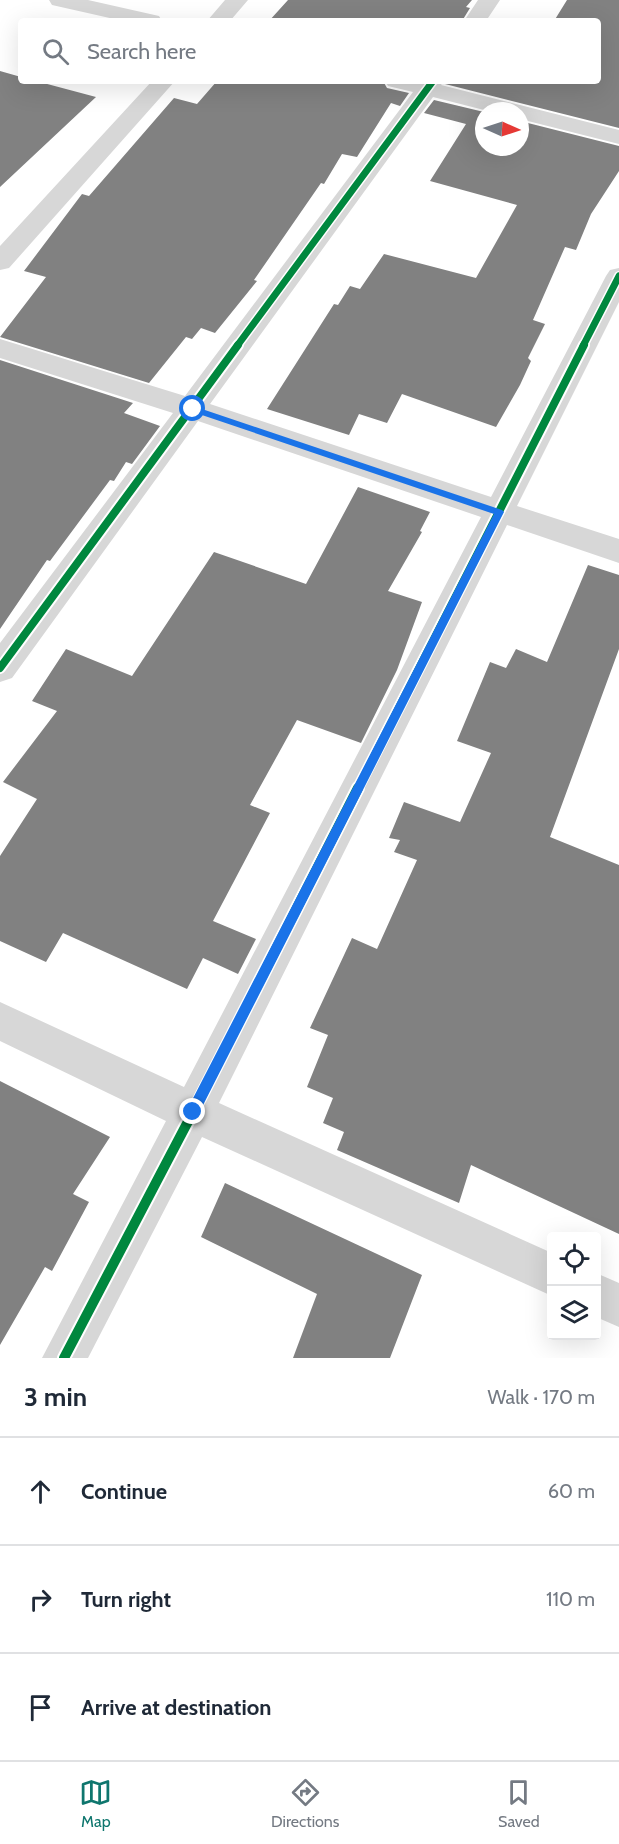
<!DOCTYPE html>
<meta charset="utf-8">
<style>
body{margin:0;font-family:Cabin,sans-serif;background:#f6f6f7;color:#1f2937}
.controls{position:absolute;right:18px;bottom:18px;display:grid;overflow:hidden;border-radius:6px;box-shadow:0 6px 24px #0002}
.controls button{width:54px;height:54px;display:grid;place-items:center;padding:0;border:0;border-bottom:2px solid #e0e1e3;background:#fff;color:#1f2937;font:30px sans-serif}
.compass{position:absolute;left:475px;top:102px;width:54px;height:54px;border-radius:50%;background:#fff;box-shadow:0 6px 24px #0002;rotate:93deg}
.stop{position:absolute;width:18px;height:18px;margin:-14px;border:4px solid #1a73e8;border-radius:50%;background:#fff}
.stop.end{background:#1a73e8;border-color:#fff;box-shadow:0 2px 6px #0008}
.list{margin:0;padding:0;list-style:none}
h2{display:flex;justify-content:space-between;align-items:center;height:78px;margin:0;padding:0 24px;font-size:26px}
h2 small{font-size:20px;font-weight:400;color:#747a83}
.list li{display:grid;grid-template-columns:39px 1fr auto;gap:18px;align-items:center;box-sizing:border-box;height:108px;padding:0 24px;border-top:2px solid #e0e1e3}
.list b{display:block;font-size:22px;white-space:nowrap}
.list em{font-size:20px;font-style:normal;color:#747a83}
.icon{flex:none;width:33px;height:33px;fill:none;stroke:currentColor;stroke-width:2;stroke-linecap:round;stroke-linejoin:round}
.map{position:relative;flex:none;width:619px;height:1358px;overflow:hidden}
.search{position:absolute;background:#fff;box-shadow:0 6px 24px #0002;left:18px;right:18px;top:18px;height:66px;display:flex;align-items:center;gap:15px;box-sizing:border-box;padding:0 21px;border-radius:6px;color:#747a83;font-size:22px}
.sheet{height:402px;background:#fff}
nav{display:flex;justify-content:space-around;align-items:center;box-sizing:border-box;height:84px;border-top:2px solid #e0e1e3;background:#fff;font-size:16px;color:#747a83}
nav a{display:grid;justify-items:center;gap:3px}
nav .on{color:#0f766e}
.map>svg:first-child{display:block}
</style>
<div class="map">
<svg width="619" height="1358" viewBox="0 0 619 1358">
<rect width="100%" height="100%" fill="#fff"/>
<path fill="#818181" d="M288,0H472L466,7L470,8L462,21H269Z
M567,0H619V128L445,84L446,81H598V21H554Z
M0,71L21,77V81H36L96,97L0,187Z
M217,81H383L387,88L409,93L400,106L391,103L357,157L342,154L324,184L321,183L254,280L257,281L215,333L201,328L192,339L186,337L149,383L0,337L46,277L24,271L82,194L89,196L174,98L197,104Z
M434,100L484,112V147H520V121L619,146V171L591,214L576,250L565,247L533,320L545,324L528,358L531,361L520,385L496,427L402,394L387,423L359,414L349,435L267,409L334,304L338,305L350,286L360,289L384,254L476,278L517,205L430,181L466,124L424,113Z
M0,360L133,403L124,413L160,426L132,464L126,462L114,481L110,480L50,561L47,560L0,629Z
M358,487L430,512L420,531L422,532L388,591L422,602L397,670L361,743L297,720L250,805L270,813L213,921L256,939L238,974L203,958L187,989L63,933L46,962L0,941V856L37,799L3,782L57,711L32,701L66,649L132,676L214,552L306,584Z
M588,565L619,575V649L550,837L619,865V1234L471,1165L459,1203L337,1150L344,1132L323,1123L333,1098L307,1087L328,1035L310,1028L352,938L377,949L417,860L394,852L400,840L389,838L404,802L460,822L491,753L457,741L490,662L506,668L516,649L547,662Z
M0,1081L110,1137L73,1194L89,1202L52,1271L45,1267L0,1345Z
M225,1183L422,1275L390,1358H293L317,1294L201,1237Z"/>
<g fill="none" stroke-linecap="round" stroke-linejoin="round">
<path fill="#d7d7d7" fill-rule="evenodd" d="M49,0H88L159,16L162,21H123L52,5Z
M225,0H248L230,21H207Z
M478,0H500L486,21H464Z
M152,81H175L9,268L0,270V246Z
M385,81H444L441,85L619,130V144L520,119V111H488L433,97L210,404L491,497L606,276L610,270L619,268V302L517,506L619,539V563L507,525L219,1103L552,1253V1296L202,1137L88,1358H42L166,1121L0,1041V1002L184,1087L481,517L198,421L12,678L0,682V643L173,413L0,358V339L185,396L413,92L388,86Z
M596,1273L619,1283V1327L596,1317Z"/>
<defs>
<path id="cycleway-far2" d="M237,346L433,81
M583,346L619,276"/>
<path id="cycleway-far1" d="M0,668L238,345
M357,790L584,345"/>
<path id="cycleway" d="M64,1358L193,1112L358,788"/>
</defs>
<use href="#cycleway-far2" stroke="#fff" stroke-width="10"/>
<use href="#cycleway-far1" stroke="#fff" stroke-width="12"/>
<use href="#cycleway" stroke="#fff" stroke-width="14"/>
<use href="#cycleway-far2" stroke="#00873e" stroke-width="7"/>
<use href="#cycleway-far1" stroke="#00873e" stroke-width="8"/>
<use href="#cycleway" stroke="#00873e" stroke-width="10"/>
</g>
<path fill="#1a73e8" d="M190,407H196L502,510L504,512L197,1117L193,1118L187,1112L188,1108L494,514L190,411Z"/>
</svg>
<div class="controls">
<button><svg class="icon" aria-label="locate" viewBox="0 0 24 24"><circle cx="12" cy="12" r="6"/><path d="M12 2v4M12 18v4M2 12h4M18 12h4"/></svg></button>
<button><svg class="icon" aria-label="layers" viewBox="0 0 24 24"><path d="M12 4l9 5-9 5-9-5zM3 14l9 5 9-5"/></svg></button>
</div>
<svg class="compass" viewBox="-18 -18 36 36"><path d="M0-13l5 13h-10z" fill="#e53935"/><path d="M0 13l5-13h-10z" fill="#747a83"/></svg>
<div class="stop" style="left:193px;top:409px"></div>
<div class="stop end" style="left:193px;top:1112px"></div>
<div class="search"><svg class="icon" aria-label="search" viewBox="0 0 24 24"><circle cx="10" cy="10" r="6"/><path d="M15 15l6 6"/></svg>Search here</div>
</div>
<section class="sheet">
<h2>3 min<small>Walk · 170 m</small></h2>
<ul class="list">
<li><svg class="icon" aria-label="ahead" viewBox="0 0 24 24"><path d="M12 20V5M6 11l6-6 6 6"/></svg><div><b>Continue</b></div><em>60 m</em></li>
<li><svg class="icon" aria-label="right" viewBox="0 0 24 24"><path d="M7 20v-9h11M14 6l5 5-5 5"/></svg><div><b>Turn right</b></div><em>110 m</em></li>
<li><svg class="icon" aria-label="arrive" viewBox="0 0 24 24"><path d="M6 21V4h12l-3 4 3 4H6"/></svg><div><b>Arrive at destination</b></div></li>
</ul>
</section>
<nav>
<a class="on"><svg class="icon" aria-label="map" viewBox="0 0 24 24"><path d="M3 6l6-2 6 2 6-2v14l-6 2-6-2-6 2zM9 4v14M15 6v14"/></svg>Map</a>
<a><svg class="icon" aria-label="directions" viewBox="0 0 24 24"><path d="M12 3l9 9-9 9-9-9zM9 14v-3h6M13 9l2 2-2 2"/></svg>Directions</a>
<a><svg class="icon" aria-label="saved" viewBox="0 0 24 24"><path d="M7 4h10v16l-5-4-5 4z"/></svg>Saved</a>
</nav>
